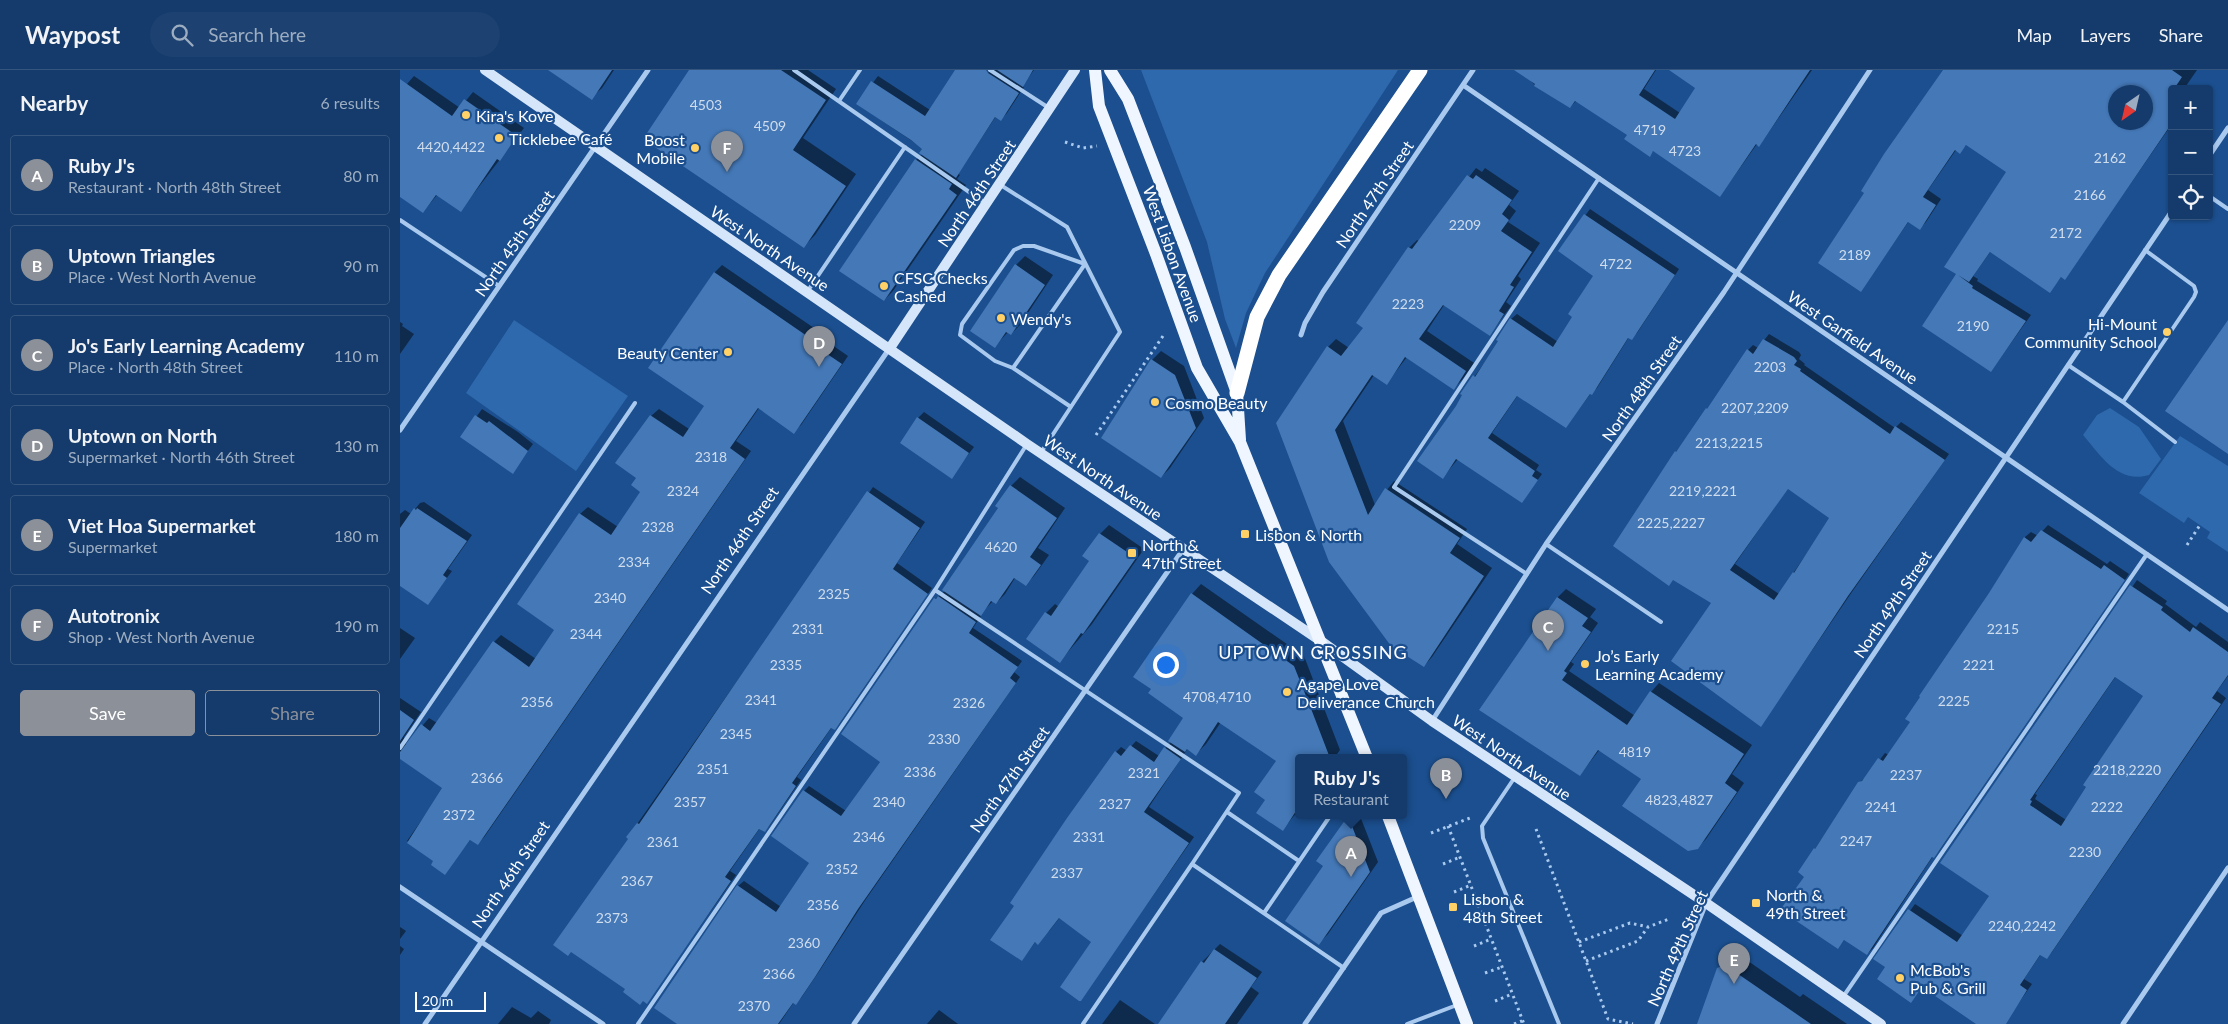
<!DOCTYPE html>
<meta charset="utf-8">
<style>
body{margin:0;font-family:Lato,sans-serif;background:#1d4271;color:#f1f3f6}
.controls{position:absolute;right:15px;top:15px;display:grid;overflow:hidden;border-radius:5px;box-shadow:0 1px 4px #0004}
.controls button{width:45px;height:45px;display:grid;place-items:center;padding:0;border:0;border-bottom:1px solid #33557e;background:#143b6b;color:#f1f3f6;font:25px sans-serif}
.compass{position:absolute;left:1708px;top:15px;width:45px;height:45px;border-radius:50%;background:#143b6b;box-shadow:0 1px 4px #0004;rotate:214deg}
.scale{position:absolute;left:15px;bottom:12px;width:71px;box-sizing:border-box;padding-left:5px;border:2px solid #fff;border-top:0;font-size:14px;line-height:18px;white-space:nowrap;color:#fff;-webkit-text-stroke:4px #1b4f8f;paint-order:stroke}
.you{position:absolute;left:765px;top:594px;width:18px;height:18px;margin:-12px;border:4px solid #fff;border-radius:50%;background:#1a73e8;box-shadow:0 0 0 8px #1a73e833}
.badge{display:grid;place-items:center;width:32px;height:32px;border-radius:50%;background:#8c9099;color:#fff;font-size:16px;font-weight:700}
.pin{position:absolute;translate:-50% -41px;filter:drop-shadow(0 1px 2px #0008)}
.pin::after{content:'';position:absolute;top:26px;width:18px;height:15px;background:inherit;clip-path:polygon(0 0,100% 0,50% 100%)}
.popup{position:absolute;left:895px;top:684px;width:112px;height:65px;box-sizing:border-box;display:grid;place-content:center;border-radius:5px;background:#143b6b;filter:drop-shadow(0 1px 4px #0005);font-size:16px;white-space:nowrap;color:#9dadc1}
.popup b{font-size:19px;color:#f1f3f6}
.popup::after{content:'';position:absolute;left:50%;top:100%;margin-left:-10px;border:10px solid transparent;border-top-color:#143b6b}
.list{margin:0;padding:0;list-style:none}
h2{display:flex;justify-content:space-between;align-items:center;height:65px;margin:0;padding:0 20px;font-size:21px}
h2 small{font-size:16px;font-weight:400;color:#9dadc1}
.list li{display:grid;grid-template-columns:32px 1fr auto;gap:15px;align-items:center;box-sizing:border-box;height:80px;margin:0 10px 10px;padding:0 10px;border:1px solid #33557e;border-radius:5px}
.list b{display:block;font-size:19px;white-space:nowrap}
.list p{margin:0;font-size:16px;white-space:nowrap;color:#9dadc1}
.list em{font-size:16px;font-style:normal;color:#9dadc1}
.actions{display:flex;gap:10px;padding:15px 20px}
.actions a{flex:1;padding:11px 0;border:1px solid #8c9099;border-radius:5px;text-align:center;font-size:18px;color:#8c9099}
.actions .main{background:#8c9099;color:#fff}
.icon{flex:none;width:28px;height:28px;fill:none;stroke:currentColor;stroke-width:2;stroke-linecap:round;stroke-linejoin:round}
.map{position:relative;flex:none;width:1828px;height:954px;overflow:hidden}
header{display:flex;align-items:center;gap:30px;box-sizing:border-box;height:70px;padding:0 25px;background:#143b6b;border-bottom:1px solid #33557e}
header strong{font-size:24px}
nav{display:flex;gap:28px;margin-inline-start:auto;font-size:18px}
.search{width:350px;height:45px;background:#1d4271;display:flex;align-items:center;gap:12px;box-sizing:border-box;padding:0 18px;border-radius:28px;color:#9dadc1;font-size:19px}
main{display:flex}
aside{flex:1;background:#143b6b}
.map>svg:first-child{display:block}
</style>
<header>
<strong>Waypost</strong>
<div class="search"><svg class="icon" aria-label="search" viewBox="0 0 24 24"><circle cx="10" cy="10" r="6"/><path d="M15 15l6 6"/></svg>Search here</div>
<nav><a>Map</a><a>Layers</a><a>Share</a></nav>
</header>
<main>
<aside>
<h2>Nearby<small>6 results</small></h2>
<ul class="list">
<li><span class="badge">A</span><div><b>Ruby J's</b><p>Restaurant · North 48th Street</p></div><em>80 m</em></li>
<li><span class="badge">B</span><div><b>Uptown Triangles</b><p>Place · West North Avenue</p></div><em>90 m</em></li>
<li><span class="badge">C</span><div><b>Jo's Early Learning Academy</b><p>Place · North 48th Street</p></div><em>110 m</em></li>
<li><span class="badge">D</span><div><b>Uptown on North</b><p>Supermarket · North 46th Street</p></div><em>130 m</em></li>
<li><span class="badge">E</span><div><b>Viet Hoa Supermarket</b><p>Supermarket</p></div><em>180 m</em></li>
<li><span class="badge">F</span><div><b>Autotronix</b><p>Shop · West North Avenue</p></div><em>190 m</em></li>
</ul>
<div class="actions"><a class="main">Save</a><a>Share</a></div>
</aside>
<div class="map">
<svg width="1828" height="954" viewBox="0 0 1828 954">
<rect width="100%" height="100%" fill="#1b4f8f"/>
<path fill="#2e69ad" d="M741,0H998L865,203L846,243L836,278L825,249L807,172Z
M114,250L228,326L176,401L66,323Z
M1710,338L1739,357L1761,389L1749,405C1718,414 1701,386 1683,365L1697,345Z
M1780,366L1828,396V482L1807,468L1810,462L1788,447L1784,453L1739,423Z"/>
<path fill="#0007" fill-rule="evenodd" d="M150,0H214L202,18L191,28Z
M291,0H408L436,19L403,68L456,104L415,165L404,176Z
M557,0H576L588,3L591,0H634L622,16L624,17L607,43L601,49L596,46L558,104L560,105L557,109L566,115L493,221L484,230L441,201L516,90L523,83L524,79L457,34L478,6L530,40Z
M1131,0H1256L1244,19L1280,43L1297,18L1271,0H1412L1364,69L1359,75L1357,74L1320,126L1254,80L1249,85L1229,65L1177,30L1170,37L1135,15L1126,6Z
M1544,0H1797L1786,16L1789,19H1772V54L1665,208L1662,206L1650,221L1591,181L1573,206L1578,209L1577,211L1631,245L1591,301L1558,204L1608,102L1567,74L1560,82L1556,80L1528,120L1541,129L1526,152L1520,158L1509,151L1461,220ZM1716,22H1746V52H1716Z
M14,6L60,38L73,22L124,58L61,140L37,125L23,142L0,126V22Z
M1076,98L1082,102L1085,98L1119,121L1109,135L1116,141L1108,152L1140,173L1118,206L1121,209L1106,232L1111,236L1090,264L1044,235L1027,261L1074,293L1062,310L1054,318L1007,287L987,313L974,305L943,351L975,435L994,411L1067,459L1057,474L1092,498L1032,587L1024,596L930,492L928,277L936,269L949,278L965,258L1009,178L1017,170L1019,171Z
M1190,139L1279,199L1237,263L1231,268L1229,267L1197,318L1191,323L1166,357L1118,325L1092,363L1139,395L1136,400L1142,404L1122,431L1058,389L1043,407L1064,325L1062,324L1100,271L1111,249L1117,244L1158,272L1174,247L1195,206L1160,181Z
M625,186L653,205L620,255L611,264L608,262L595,276L616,195Z
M322,195L414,258L412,261L448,286L401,355L393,362L359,338L336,371L351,381L85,766L78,774L71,769L45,803L35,791L7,771L44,718L0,688V628L21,642L4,667L6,675L29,648L37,653L94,572L101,565L136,589L156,560L180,444L188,437L218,457L242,422L238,408L251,346L259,339L289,359L306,336L250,297L315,202Z
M0,252L3,254L2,256L14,264L0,284Z
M1369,264L1399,282L1401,285L1399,289L1405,294L1404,295L1495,358L1501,352L1549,384L1454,519L1361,655L1313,533L1276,382L1312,334L1348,280L1353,275L1358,278ZM1388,418L1431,448L1379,524L1335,494Z
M761,281L784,296L804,348L770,398L761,407L752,290Z
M82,339L118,362L133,374L112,402L62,367Z
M524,342L574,377L551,407L518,348Z
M620,407L665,438L638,478L649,485L634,506L625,515L615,508L605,524L596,533L593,531L579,545L581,546L573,558L622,591L614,602L620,607L464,832L420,900L401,928L396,933L394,932L379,954H279L338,816L344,811L381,837L411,793L404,721L409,716L446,741L481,691L535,529L545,521L600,438L611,416Z
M473,417L525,452L497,493L532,518L440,653L434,659L432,657L397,707L401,710L370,755L365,761L360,758L330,801L336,805L247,932L226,919L230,768L228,767Z
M24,432L72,465L48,499L52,501L28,533L0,514V444L5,440L11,444L20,433Z
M709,455L744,479L692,554L660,591L628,569L646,543L655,534L659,537L691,491L700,464Z
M1648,455L1707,494L1710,491L1729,504L1539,781L1533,786L1473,878L1467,884L1445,869L1438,878L1406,806L1415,779L1459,713L1467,706L1485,683L1489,685L1511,652L1625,467L1631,462L1638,466Z
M1737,510L1767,531L1765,534L1796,557L1800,552L1828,572V606L1817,621L1826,628L1652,882L1647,888L1641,884L1624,909L1632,914L1604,954H1578L1523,916L1511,931L1487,897L1475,889L1515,834L1563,866L1590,825L1542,792ZM1716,606L1745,626L1666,750L1635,729L1637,725L1635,724Z
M801,514L904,586L940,680L934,688H898V741L883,759L867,729L877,690L821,652L806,674L796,684L788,678L749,737L794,767L680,930L693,871L660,847L650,860L636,871L622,890L716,682L721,677L727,681L736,671L759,686L771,672L784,648L792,524Z
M1166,519L1196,539L1190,547L1198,553L1171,592L1174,594L1169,601L1235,646L1251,622L1259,613L1352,675L1332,704L1344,713L1306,769L1297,778L1242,708L1200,679L1180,705L1081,640L1158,527Z
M0,558L15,568L0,589Z
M949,746H960L978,792L928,864L919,873L925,795L918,791Z
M0,857L6,861L0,869Z
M820,874L862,902L851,917L859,923L837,954H759L802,892Z
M0,876L4,879L0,885Z
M1338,884L1400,927L1403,924L1447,954H1299L1318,899L1330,887Z
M720,930L755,954H702Z
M112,937L131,948L138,941L151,950L149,954H98Z
M539,940L558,954H527Z"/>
<path fill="#4478b7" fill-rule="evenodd" d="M148,0H212L192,30Z
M289,0H381L426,30L393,80L446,116L404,178L243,69Z
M555,0H586L588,3L619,23L601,51L595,47L556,108L519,83L522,79L511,70L456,34L471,11L525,46Z
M597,0H633L623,17Z
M1114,0H1255L1239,25L1275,49L1295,18L1269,0H1410L1359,77L1356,74L1320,127L1253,81L1250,87L1224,69L1227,65L1175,31L1170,38L1134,16L1135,14Z
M1543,0H1772L1782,7L1774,19H1772V53L1665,210L1661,207L1650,223L1590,182L1569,212L1558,205L1573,216L1572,218L1626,251L1591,302L1522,256L1556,204L1544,197L1606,102L1566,75L1560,84L1555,80L1523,127L1536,135L1520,160L1508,152L1461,222L1418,193L1464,123L1461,121L1484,84ZM1716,22H1746V52H1716Z
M0,9L52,46L64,29L117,66L100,91L97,89L61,142L36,125L23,143L0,127Z
M515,89L552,114L549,119L557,125L484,231L439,201Z
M1067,105L1073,109L1076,105L1112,130L1102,144L1109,150L1101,161L1132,182L1110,215L1114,217L1099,241L1104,244L1090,266L1043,235L1019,269L1066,301L1054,320L1005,287L987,315L972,305L935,360L968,445L985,418L1060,468L1050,483L1084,506L1024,597L991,576L929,492L876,353L927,276L941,286L963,258L956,253L1008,177L1012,179Z
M1184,144L1275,205L1232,270L1228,268L1192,325L1190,324L1166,358L1117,326L1088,368L1135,401L1132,406L1138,410L1122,433L1056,389L1043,409L1017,391L1056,336L1062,325L1060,324L1073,305L1075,307L1098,271L1096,270L1110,248L1153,277L1172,247L1168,244L1193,206L1158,181Z
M615,194L645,215L611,265L606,262L595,278L570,261Z
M314,202L407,266L405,269L442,294L394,364L358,338L330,378L345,389L78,775L70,770L45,805L31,795L33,791L7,773L42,718L0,689V682L21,654L30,661L93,571L129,597L154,560L117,534L179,443L211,465L240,422L231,415L236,408L215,393L250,345L283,367L304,336L248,298Z
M1828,250V384L1765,341Z
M1363,269L1394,287L1397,291L1394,295L1401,299L1400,301L1490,364L1495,356L1545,390L1448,526L1361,657L1271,591L1311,533L1273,510L1269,516L1213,476L1275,381L1276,382L1306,338L1307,339L1347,279L1353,284ZM1388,419L1429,448L1394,503L1393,502L1374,530L1330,500Z
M751,289L775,305L796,358L761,408L701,368Z
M75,345L87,353L89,351L128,381L113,404L60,367Z
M517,347L569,383L552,409L500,373Z
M610,415L657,448L630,487L641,495L626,516L614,508L596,534L591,531L581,546L542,520L598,438L595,436Z
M467,421L520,458L493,499L528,524L435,660L431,658L392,713L396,716L365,762L359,759L325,807L331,811L247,934L243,931L240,935L223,922L225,919L171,882L168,886L153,875L228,769L226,767L237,753L239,754L281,693Z
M14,438L16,440L17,438L67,471L43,505L47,508L28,535L0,516V458Z
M1641,460L1701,499L1704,495L1725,510L1534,788L1532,787L1467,885L1444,870L1438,879L1380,840L1404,807L1398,802L1414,778L1415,779L1458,712L1462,711L1478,688L1483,691L1510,652L1505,649L1520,627L1519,626L1589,523L1624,467L1631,472Z
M699,463L736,488L683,564L681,563L660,593L626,569L645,542L651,546L689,491L682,486Z
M1730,515L1763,537L1761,540L1790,562L1793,557L1828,582V605L1812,628L1821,634L1647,889L1640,885L1620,915L1627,920L1606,954H1576L1522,917L1511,933L1477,909L1485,897L1473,889L1508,839L1557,872L1589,826L1540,793ZM1715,607L1743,626L1683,715L1686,717L1661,756L1630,735L1632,731L1630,730Z
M791,523L894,596L910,636L930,688H898V738L883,761L856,743L865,730L854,722L876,691L818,652L796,686L787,679L785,682L768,671L783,648L748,623L751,619L733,607Z
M538,526L576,552L569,563L618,597L610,608L616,613L458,839L415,907L396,935L393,933L378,954H277L254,938L337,815L376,842L409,793L371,766L403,720L441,746L480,692L441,664L534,528L536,529Z
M1157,527L1188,548L1182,556L1191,562L1164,601L1167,603L1162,610L1227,655L1250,621L1344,684L1325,713L1337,722L1298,779L1288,781L1222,736L1241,709L1198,680L1180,706L1079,640Z
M0,640L14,650L0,671Z
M730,675L754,692L764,677L781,689L744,742L789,773L681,931H679L660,917L691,872L659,848L638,875L635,872L622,891L590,870L614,836L610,833L667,748L715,681L721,686Z
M948,746L970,802L919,875L885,851L923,796L916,791Z
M814,879L857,908L825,954H758L801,891L804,893Z
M1325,895L1411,954H1297L1317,898Z"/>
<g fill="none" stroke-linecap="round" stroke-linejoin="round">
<path stroke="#a9c9ee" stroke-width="3" stroke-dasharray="2.5 4" stroke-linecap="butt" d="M665,72L683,78L697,76
M696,365L765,263
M1787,475L1800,455
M1048,756L1124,954
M1136,759L1208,949L1233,954
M1031,763L1070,748
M1043,794L1060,787
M1054,822L1071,815
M1064,848L1081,842
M1179,872L1230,853L1248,857L1269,849
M1074,876L1091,869
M1186,891L1238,871L1248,857
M1085,903L1102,897
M1095,931L1112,924
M1114,954L1122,951"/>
<path stroke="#a9c9ee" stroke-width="4" d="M394,0L585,133
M590,0L649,38
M439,31L460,0
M599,114L667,157L720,262L642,381
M1809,126L1828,139
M0,150L99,216
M407,222L505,77
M1668,295L1723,332L1794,227L1796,222L1794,216L1745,180
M613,298L685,194L634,176H623L614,180L562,254L560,265L595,291L613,298L671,337
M1723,332L1775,372
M1146,474L1261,552
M1127,504L994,417L1199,108
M535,520L839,723L792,794L944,898
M0,678L235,333
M1115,707L1082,756L1083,768L1159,954
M827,742L899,791
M864,843L930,746
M1443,927L1747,484
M238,954L535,520L627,374
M683,954L792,794
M1007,954L1057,935"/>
<path stroke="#a9c9ee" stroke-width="5" d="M1063,15L1828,540
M1809,86L1828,58
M901,265L905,253L923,222L1073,0
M0,360L248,0
M1032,651L1146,474L1324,222L1470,0
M0,817L203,954
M25,954L489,279
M454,954L784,478
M905,954L981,843L1017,827
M1257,954L1306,833L1772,141
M1723,954L1828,798"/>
<path stroke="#d6e6fa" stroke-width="10" d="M85,0L627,374L921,571L1032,651L1306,833L1481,954
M490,278L675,0"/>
<path stroke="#f0f6ff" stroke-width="12" d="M695,0L699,36L756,184L797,298L840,372L967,688
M710,0L728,29L785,177L837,323L840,370
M988,746L1067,954"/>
<path stroke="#fff" stroke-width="15" d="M837,323L857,247L879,205L1020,0"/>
</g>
<g fill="#ffd166" stroke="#1b4f8f" stroke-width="2">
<circle cx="66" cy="45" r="5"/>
<circle cx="99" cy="68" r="5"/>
<circle cx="295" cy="78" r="5"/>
<circle cx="484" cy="216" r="5"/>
<circle cx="601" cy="248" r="5"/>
<circle cx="1767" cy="262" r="5"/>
<circle cx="328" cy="282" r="5"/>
<circle cx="755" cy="332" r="5"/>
<rect x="840" y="459" width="10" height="10" rx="2.5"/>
<rect x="727" y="478" width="10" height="10" rx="2.5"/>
<circle cx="1185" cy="594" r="5"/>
<circle cx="887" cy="622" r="5"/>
<rect x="1351" y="828" width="10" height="10" rx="2.5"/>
<rect x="1048" y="832" width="10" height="10" rx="2.5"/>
<circle cx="1500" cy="908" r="5"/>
</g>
<g text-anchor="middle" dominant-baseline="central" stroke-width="4.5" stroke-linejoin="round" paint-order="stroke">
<g font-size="14" fill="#d0dded">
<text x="306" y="34">4503</text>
<text x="370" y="55">4509</text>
<text x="1250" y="59">4719</text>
<text x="51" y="76">4420,4422</text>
<text x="1285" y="80">4723</text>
<text x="1710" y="87">2162</text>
<text x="1690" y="124">2166</text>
<text x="1065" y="154">2209</text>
<text x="1666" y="162">2172</text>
<text x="1455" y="184">2189</text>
<text x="1216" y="193">4722</text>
<text x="1008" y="233">2223</text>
<text x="1573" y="255">2190</text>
<text x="1370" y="296">2203</text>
<text x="1355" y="337">2207,2209</text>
<text x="1329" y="372">2213,2215</text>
<text x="311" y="386">2318</text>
<text x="283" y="420">2324</text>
<text x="1303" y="420">2219,2221</text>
<text x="1271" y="452">2225,2227</text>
<text x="258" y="456">2328</text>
<text x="601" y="476">4620</text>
<text x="234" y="491">2334</text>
<text x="434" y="523">2325</text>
<text x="210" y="527">2340</text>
<text x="408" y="558">2331</text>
<text x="1603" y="558">2215</text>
<text x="186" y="563">2344</text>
<text x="386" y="594">2335</text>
<text x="1579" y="594">2221</text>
<text x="817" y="626">4708,4710</text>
<text x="361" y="629">2341</text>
<text x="1554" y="630">2225</text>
<text x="137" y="631">2356</text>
<text x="569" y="632">2326</text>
<text x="336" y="663">2345</text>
<text x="544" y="668">2330</text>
<text x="1235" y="681">4819</text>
<text x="313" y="698">2351</text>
<text x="1727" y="699">2218,2220</text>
<text x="520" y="701">2336</text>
<text x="744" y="702">2321</text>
<text x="1506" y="704">2237</text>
<text x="87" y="707">2366</text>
<text x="1279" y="729">4823,4827</text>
<text x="290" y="731">2357</text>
<text x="489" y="731">2340</text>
<text x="715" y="733">2327</text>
<text x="1481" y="736">2241</text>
<text x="1707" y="736">2222</text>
<text x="59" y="744">2372</text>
<text x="469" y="766">2346</text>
<text x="689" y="766">2331</text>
<text x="1456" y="770">2247</text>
<text x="263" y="771">2361</text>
<text x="1685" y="781">2230</text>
<text x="442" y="798">2352</text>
<text x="667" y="802">2337</text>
<text x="237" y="810">2367</text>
<text x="423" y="834">2356</text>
<text x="212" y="847">2373</text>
<text x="1622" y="855">2240,2242</text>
<text x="404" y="872">2360</text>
<text x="379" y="903">2366</text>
<text x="354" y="935">2370</text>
</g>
<g font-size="16" fill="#fff" stroke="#1b4f8f" text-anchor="start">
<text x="76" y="45">Kira's Kove</text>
<text x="109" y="68">Ticklebee Café</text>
<text x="285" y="69" text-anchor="end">Boost<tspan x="285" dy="18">Mobile</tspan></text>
<text x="494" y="207">CFSC Checks<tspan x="494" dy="18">Cashed</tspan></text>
<text x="611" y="248">Wendy's</text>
<text x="1757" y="253" text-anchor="end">Hi-Mount<tspan x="1757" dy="18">Community School</tspan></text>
<text x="318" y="282" text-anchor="end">Beauty Center</text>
<text x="765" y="332">Cosmo Beauty</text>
<text x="855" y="464">Lisbon &amp; North</text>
<text x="742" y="474">North &amp;<tspan x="742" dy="18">47th Street</tspan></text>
<text x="1195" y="585">Jo’s Early<tspan x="1195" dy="18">Learning Academy</tspan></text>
<text x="897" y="613">Agape Love<tspan x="897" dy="18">Deliverance Church</tspan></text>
<text x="1366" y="824">North &amp;<tspan x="1366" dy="18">49th Street</tspan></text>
<text x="1063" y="828">Lisbon &amp;<tspan x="1063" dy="18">48th Street</tspan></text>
<text x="1510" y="899">McBob's<tspan x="1510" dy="18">Pub &amp; Grill</tspan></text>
</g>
<g font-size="16" fill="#fff" stroke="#1b4f8f">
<text transform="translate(576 123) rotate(-56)">North 46th Street</text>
<text transform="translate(974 124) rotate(-56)">North 47th Street</text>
<text transform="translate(114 173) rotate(-55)">North 45th Street</text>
<text transform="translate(370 178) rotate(34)">West North Avenue</text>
<text transform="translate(773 184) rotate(70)">West Lisbon Avenue</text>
<text transform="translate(1453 267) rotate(34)">West Garfield Avenue</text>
<text transform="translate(1241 318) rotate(-55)">North 48th Street</text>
<text transform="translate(703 407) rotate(34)">West North Avenue</text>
<text transform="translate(339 470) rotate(-56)">North 46th Street</text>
<text transform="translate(1492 534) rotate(-56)">North 49th Street</text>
<text transform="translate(1112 687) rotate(34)">West North Avenue</text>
<text transform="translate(609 709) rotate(-55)">North 47th Street</text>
<text transform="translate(110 804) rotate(-56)">North 46th Street</text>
<text transform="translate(1277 878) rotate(-66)">North 49th Street</text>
</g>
<g font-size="18" letter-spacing="1" fill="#fff" stroke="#1b4f8f">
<text x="913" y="582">UPTOWN CROSSING</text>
</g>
</g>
</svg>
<div class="controls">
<button>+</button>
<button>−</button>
<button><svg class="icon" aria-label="locate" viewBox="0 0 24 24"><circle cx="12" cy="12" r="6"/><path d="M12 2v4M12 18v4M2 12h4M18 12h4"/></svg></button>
</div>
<svg class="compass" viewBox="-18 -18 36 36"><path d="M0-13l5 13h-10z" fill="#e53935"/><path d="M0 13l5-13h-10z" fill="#9dadc1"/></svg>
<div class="scale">20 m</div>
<div class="you"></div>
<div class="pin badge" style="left:951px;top:807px">A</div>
<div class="popup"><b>Ruby J's</b>Restaurant</div>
<div class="pin badge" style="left:1046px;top:729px">B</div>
<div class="pin badge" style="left:1148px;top:581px">C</div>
<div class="pin badge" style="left:419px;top:297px">D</div>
<div class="pin badge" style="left:1334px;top:914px">E</div>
<div class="pin badge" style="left:327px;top:102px">F</div>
</div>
</main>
